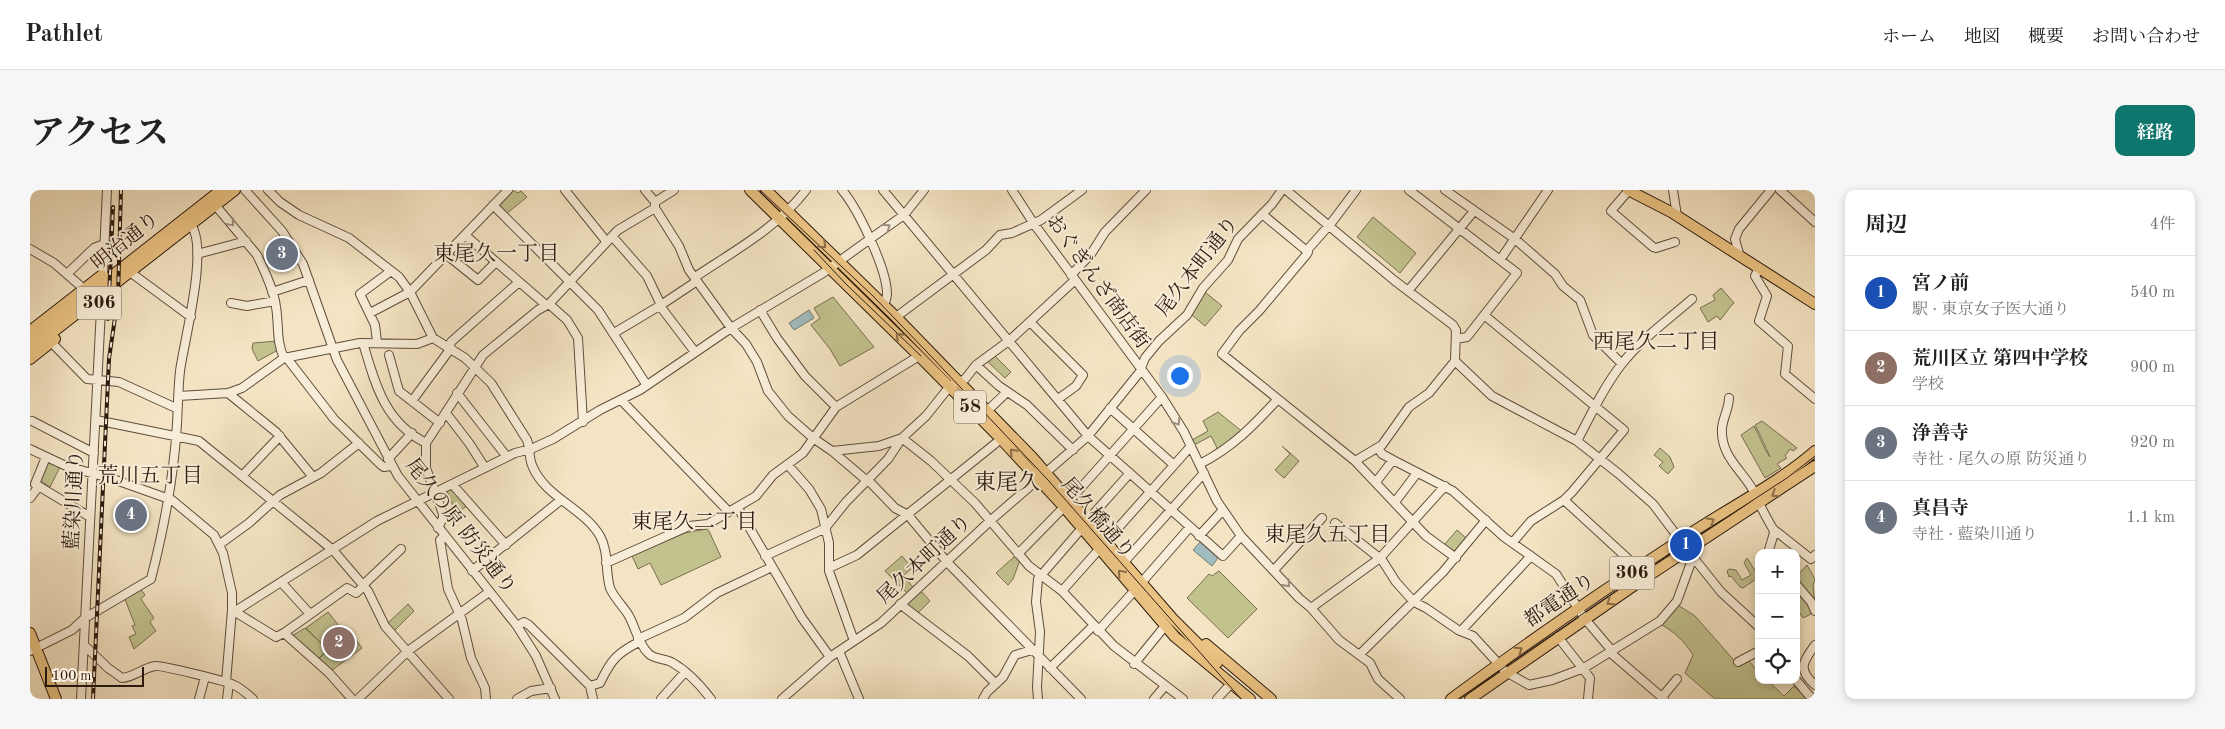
<!DOCTYPE html>
<html lang="ja">
<meta charset="utf-8">
<style>
body{margin:0;font-family:"Old Standard TT","Noto Serif JP",serif;background:#f6f6f6;color:#222}
.controls{position:absolute;right:15px;bottom:15px;display:grid;overflow:hidden;border-radius:10px;box-shadow:0 2px 8px #0003}
.controls button{width:45px;height:45px;display:grid;place-items:center;padding:0;border:0;border-bottom:1px solid #e0e0e0;background:#fff;color:#222;font:25px sans-serif}
.scale{position:absolute;left:15px;bottom:12px;width:99px;box-sizing:border-box;padding-left:5px;border:2px solid #2d1b0f;border-top:0;font-size:14px;line-height:18px;white-space:nowrap;color:#2d1b0f;-webkit-text-stroke:4px #f8edd8;paint-order:stroke}
.you{position:absolute;left:1149px;top:185px;width:18px;height:18px;margin:-12px;border:4px solid #fff;border-radius:50%;background:#1a73e8;box-shadow:0 0 0 8px #1a73e833}
.badge{display:grid;place-items:center;width:32px;height:32px;border-radius:50%;background:#0f766e;color:#fff;font-size:16px;font-weight:700}
.pin{position:absolute;translate:-50% -50%;border:2px solid #fff;box-shadow:0 1px 5px #0006}
.list{margin:0;padding:0;list-style:none}
h2{display:flex;justify-content:space-between;align-items:center;height:65px;margin:0;padding:0 20px;font-size:21px}
h2 small{font-size:16px;font-weight:400;color:#767676}
.list li{display:grid;grid-template-columns:32px 1fr auto;gap:15px;align-items:center;box-sizing:border-box;height:75px;padding:0 20px;border-top:1px solid #e0e0e0}
.list b{display:block;font-size:19px;white-space:nowrap}
.list p{margin:0;font-size:16px;white-space:nowrap;color:#767676}
.list em{font-size:16px;font-style:normal;color:#767676}
.icon{flex:none;width:28px;height:28px;fill:none;stroke:currentColor;stroke-width:2;stroke-linecap:round;stroke-linejoin:round}
.map{position:relative;flex:none;width:1785px;height:509px;overflow:hidden;border-radius:10px}
header{display:flex;align-items:center;gap:30px;box-sizing:border-box;height:70px;padding:0 25px;background:#fff;border-bottom:1px solid #e0e0e0}
header strong{font-size:24px}
nav{display:flex;gap:28px;margin-inline-start:auto;font-size:18px}
.intro{display:flex;align-items:center;justify-content:space-between;box-sizing:border-box;height:120px;padding:0 30px}
h1{margin:0;font-size:35px}
.button{padding:12px 22px;border-radius:10px;background:#0f766e;color:#fff;font-size:18px;font-weight:700}
main{display:flex;gap:30px;padding:0 30px}
aside{flex:1;background:#fff;border-radius:10px;box-shadow:0 2px 8px #0003}
.map>svg:first-child{display:block}
</style>
<header>
<strong>Pathlet</strong>
<nav><a>ホーム</a><a>地図</a><a>概要</a><a>お問い合わせ</a></nav>
</header>
<div class="intro"><h1>アクセス</h1><a class="button">経路</a></div>
<main>
<div class="map">
<svg width="1785" height="509" viewBox="0 0 1785 509">
<rect width="100%" height="100%" fill="#f4e4c3"/>
<filter id="stains"><feTurbulence type="fractalNoise" baseFrequency=".004" numOctaves="4"/><feColorMatrix values="0 0 0 0 .2 0 0 0 0 .09 0 0 0 0 .02 0 0 0 .5 -.17"/></filter>
<radialGradient id="worn" r=".72"><stop offset=".6" stop-color="#630" stop-opacity="0"/><stop offset="1" stop-color="#630" stop-opacity=".3"/></radialGradient>
<path fill="#c2c28f" stroke="#786e4f" d="M482,0L488,3L491,1L497,7L476,24L468,15Z
M1343,27L1386,63L1370,83L1327,47Z
M1691,98L1704,113C1698,118 1696,124 1690,130L1687,126L1678,132L1670,118L1685,110L1683,105Z
M1175,102L1192,116L1175,136L1162,125Z
M803,107L844,157L810,176L800,159L781,135L790,128L784,118Z
M247,151L248,160L228,171L222,159L223,153Z
M963,164L981,182L975,188L955,169Z
M1188,222L1214,243L1189,262L1181,246L1164,255L1162,250L1178,241L1173,231Z
M1732,231L1767,258L1763,261L1760,259L1755,266L1757,268L1747,274L1751,278L1735,288L1711,245L1724,236C1730,246 1733,258 1740,267C1735,256 1731,246 1725,235Z
M1252,256L1269,271L1254,288L1245,280L1260,264Z
M1630,258L1640,267L1644,277L1638,284L1629,276L1633,272L1624,265Z
M16,272L30,277L20,297L9,290Z
M423,298L437,316L426,323L417,301Z
M676,339L679,341L691,367L631,395L620,373L608,379L602,366L655,343Z
M1427,340L1436,348L1426,365L1413,356Z
M872,366L882,378L873,386L884,398L878,404L855,381Z
M985,366L990,370L983,389L978,395L966,383Z
M1717,368L1729,387L1713,398L1710,397L1701,386L1699,387L1697,381L1699,379L1706,380L1712,390L1721,385L1714,373Z
M1777,375L1785,389L1783,395L1785,414L1778,402L1766,391V387Z
M1189,381L1227,419L1198,448L1157,408L1179,384L1182,386Z
M110,398L115,405L111,409L124,428L120,432L126,441L104,459L99,447L106,444L102,436L105,435L94,407Z
M1766,399L1778,413L1783,423L1773,428L1766,417Z
M890,400L900,411L887,424L875,414Z
M378,414L384,421L364,441L357,434Z
M1648,415L1665,426L1709,476L1719,471L1729,483V490H1737L1754,506L1764,496L1777,509H1685L1655,483L1663,465C1655,452 1644,441 1630,434Z
M298,422L321,451L326,450L332,458L301,481L289,469L298,459L288,469L262,446L275,438L291,453L276,438Z"/>
<path fill="#a1bcbf" stroke="#737c79" d="M779,120L784,128L764,140L759,133Z
M1170,352L1188,368L1182,376L1163,360Z"/>
<g fill="none" stroke-linecap="round" stroke-linejoin="round">
<defs>
<path id="minor" d="M215,0L252,41L273,74L307,170L368,286L487,436L506,466L525,509
M238,0L250,12L269,25L319,48L369,87L380,102L403,148L435,168L461,193L497,250C500,258 499,268 502,275C514,307 554,318 570,346C579,362 575,381 580,398C584,408 594,417 599,426C606,439 608,453 618,463C624,470 635,468 643,473C657,481 671,496 681,509
M535,0L576,51
M615,0L625,12V18L649,56L659,80L701,138L716,154L727,172L738,201L758,226L783,248L802,261L836,290
M812,0C828,19 857,79 857,104C857,108 855,112 854,115
M853,0L1058,246L1193,366L1211,346
M982,0L1004,34L1132,207L1154,242L1187,311L1211,346L1269,408L1281,418L1309,450L1340,473L1348,489L1370,509
M1256,0L1365,91L1423,135L1426,140L1425,171L1462,206L1547,251L1589,284L1623,314L1663,367L1647,411L1630,431L1554,478L1522,490L1499,495L1476,482L1443,446L1428,440L1396,418L1384,412L1366,392L1352,370L1305,333
M1326,0L1302,32L1279,58L1277,64L1229,121L1209,141L1192,164L1325,271L1352,255L1379,217L1399,203L1425,171
M1379,0L1487,83L1437,147L1426,149
M1415,0L1485,49L1525,84L1533,96L1550,110L1563,145L1592,174
M1599,0L1581,21L1623,57L1626,58L1645,52
M1643,0L1647,26
M1750,0L1785,32
M625,12L644,0
M463,15L568,120L616,194
M186,16L227,65C234,80 244,100 246,117C249,134 246,152 254,168
M1232,24L1278,62
M435,45L516,115
M582,46L617,86L631,115
M0,59L24,73L54,99
M167,64L216,51
M417,65L448,90L466,72
M1710,67L1705,49L1709,39L1741,0
M1470,70L1518,0
M1729,78L1725,86L1737,106L1729,131L1758,156L1755,184L1785,209
M37,84L64,58L74,54
M73,84L77,0
M104,85L161,127
M1041,85L1061,64L1075,42L1116,0
M665,87C704,61 747,38 776,0
M1378,101L1444,21
M242,102L279,90
M201,113L217,116L245,111
M519,114L537,130L548,148L553,232
M630,116L665,162
M730,120L747,148L775,186L806,217
M340,123L380,102L478,0
M1454,125L1594,240L1542,302L1534,310L1501,331L1483,352
M866,127L956,60L970,45L982,43L1011,30L1052,0
M1000,132L1053,185L1046,196L1028,209
M584,143L631,115L667,91
M21,152L57,189L89,192L146,218
M347,152L345,135L330,104L361,81
M333,153C345,193 354,232 396,253
M418,156L422,151L489,92
M359,165L369,201L410,233
M256,167L304,229L351,275L354,277L361,276
M946,175L969,196L997,215L1043,260
M198,203L212,198L254,168L330,153L387,154L403,148
M427,203L477,267
M149,206L198,203L246,242L283,287
M1699,208C1699,218 1693,228 1692,238C1690,268 1715,282 1725,304C1730,316 1736,327 1743,339L1744,343L1738,363
M382,211L421,158
M592,211L698,321
M1080,218L1144,275
M957,221L977,202
M416,223L439,253L455,278
M66,230L169,251L303,360L338,401L355,436L419,509
M2,231L64,263
M872,248L901,271L945,313L999,376L1032,401L1084,456L1153,509
M1547,251C1561,225 1573,198 1591,175C1611,149 1638,130 1662,109
M1348,258L1352,264L1363,270L1423,301L1474,347L1526,384L1555,429L1583,462V465L1634,509
M0,259L36,276L83,289L142,310L184,345L193,363L202,403V420L196,492
M802,261L849,256L872,248L896,226L920,196L935,189L946,175L980,150L1045,90
M16,267L5,294L60,327
M358,269L382,243
M1325,271L1396,346L1426,368
M1170,274C1203,257 1223,236 1248,209
M758,275L779,299L791,319L799,353V381L824,451
M212,286L250,246
M837,289L865,318L878,325L917,372L1051,509
M1346,292L1363,270
M423,295L476,355
M0,308L9,296
M1040,310L1132,207
M1534,310L1608,378
M1365,312L1387,283
M708,318L772,428L800,467
M1058,330L1100,283
M796,337L816,312L858,269L872,248
M408,338L413,328V324L396,278V253L453,165L508,120L519,114L588,40L625,18
M1743,339L1781,369L1785,365
M414,346L410,350L418,399L432,430L441,468L455,498L456,509
M1169,346L1193,320
M190,354L219,333L250,305L291,283L329,253
M988,364L1034,317
M735,366L796,338
M1663,367L1691,402L1729,437
M1095,371L1174,283
M576,373L659,336L678,334L726,306L743,285L773,263L806,217L889,166
M799,378L827,365L971,249
M1244,380L1292,328
M442,381L531,310
M251,392L280,424
M1112,392L1160,337
M1766,394L1781,412L1785,421
M333,395L371,359
M1032,401L1161,256
M870,414L938,466L966,494
M1281,418L1350,368L1415,296
M202,420H207L347,331L485,263L501,259L523,249L570,220L610,200L701,138L793,83L840,49L874,25L894,0
M202,420L246,447L254,443L317,398L326,403L334,396
M487,436L494,432L499,435L560,496L570,493C581,470 587,463 609,452
M1068,441L1105,400
M1431,441L1501,366
M254,443L299,483L322,509
M1528,447L1560,488L1558,509
M608,449L654,428L687,403L742,377
M54,455L78,478L92,488C104,487 113,478 125,476C130,475 197,491 204,495C211,498 217,504 223,509
M1785,455C1773,472 1767,479 1785,495
M0,461L42,440L55,428L121,389C134,338 144,286 147,234C148,217 148,199 150,181C154,151 179,58 161,35
M809,461L829,509
M1329,465L1413,382L1456,330
M1708,472L1729,461
M1104,474L1135,436
M1020,478L1063,436
M1766,490L1782,509
M560,496L563,509
M1632,507L1647,489
M51,509L71,119L68,115
M169,509L175,487
M197,509L199,493
M328,509L378,461L459,402
M487,509L501,501L521,498
M631,509L655,482
M752,509L800,467L851,433L960,331L1058,246L1109,183L1115,168L1129,151L1157,125L1173,98L1198,70L1208,49L1242,14L1252,0
M953,509L957,502L973,487L985,465L1002,460
M1008,509L1007,497L1010,442L1006,412L1008,389L1052,338
M1124,509L1135,496
M1187,509L1197,498"/>
<path id="major" d="M720,0L889,166L971,249L1034,317L1145,447L1220,509
M736,0L866,127L1002,267L1143,429L1187,473
M1598,0L1641,22L1785,114
M0,141L72,85
M0,150L191,0
M0,160L205,0
M0,169L25,149
M0,443L26,509
M1176,454L1241,509
M1421,509C1498,452 1578,397 1658,345C1700,317 1747,294 1785,261
M1440,509L1612,390L1785,276"/>
</defs>
<use href="#minor" stroke="#5f4d3c" stroke-width="10"/>
<use href="#major" stroke="#2d1b0f" stroke-width="12"/>
<use href="#minor" stroke="#f8edd8" stroke-width="8"/>
<use href="#major" stroke="#eac282" stroke-width="10"/>
<path stroke="#2d1b0f" stroke-width="1" d="M730,0L843,106L897,162L1018,290L1211,509
M784,60L816,94L891,166
M1428,509L1646,360L1757,288L1785,266"/>
<defs>
<path id="rail" d="M78,129L83,17
M63,509L79,169L88,107L91,0"/>
</defs>
<use href="#rail" stroke="#2d1b0f" stroke-width="4"/>
<use href="#rail" stroke="#f8edd8" stroke-width="2" stroke-dasharray="5.5" stroke-linecap="butt"/>
</g>
<defs><path id="oneway-chevron" d="M-2-3.5L2.5 0L-2 3.5" fill="none" stroke-width="1.6" stroke-linecap="round" stroke-linejoin="round" transform="scale(1.25)"/></defs>
<g stroke="#9d8e7e">
<use href="#oneway-chevron" transform="translate(201 33) rotate(50)"/>
<use href="#oneway-chevron" transform="translate(857 37) rotate(-36)"/>
<use href="#oneway-chevron" transform="translate(1147 232) rotate(57)"/>
<use href="#oneway-chevron" transform="translate(1257 394) rotate(48)"/>
</g>
<g stroke="#8c6e48">
<use href="#oneway-chevron" transform="translate(793 55) rotate(44)"/>
<use href="#oneway-chevron" transform="translate(869 146) rotate(-135)"/>
<use href="#oneway-chevron" transform="translate(983 262) rotate(-133)"/>
<use href="#oneway-chevron" transform="translate(1745 304) rotate(147)"/>
<use href="#oneway-chevron" transform="translate(1681 331) rotate(-31)"/>
<use href="#oneway-chevron" transform="translate(1091 383) rotate(-131)"/>
<use href="#oneway-chevron" transform="translate(1580 412) rotate(146)"/>
<use href="#oneway-chevron" transform="translate(1489 460) rotate(-34)"/>
</g>
<g text-anchor="middle" dominant-baseline="central" stroke-width="4" stroke-linejoin="round" paint-order="stroke">
<g fill="#f8edd8" stroke="#6a5a4b" stroke-width="1">
<rect x="46.5" y="96.5" width="45" height="33" rx="4"/>
<rect x="924" y="200.5" width="32" height="33" rx="4"/>
<rect x="1579.5" y="366.5" width="45" height="33" rx="4"/>
</g>
<g font-size="19" font-weight="bold" fill="#2d1b0f">
<text x="69" y="113">306</text>
<text x="940" y="217">58</text>
<text x="1602" y="383">306</text>
</g>
<g font-size="20" fill="#2d1b0f" stroke="#f8edd8">
<text transform="translate(96 52) rotate(-39)">明治通り</text>
<text transform="translate(1168 77) rotate(-52)">尾久本町通り</text>
<text transform="translate(1067 92) rotate(54)">おぐぎんざ商店街</text>
<text transform="translate(45 310) rotate(-87)">藍染川通り</text>
<text transform="translate(1067 329) rotate(49)">尾久橋通り</text>
<text transform="translate(430 337) rotate(52)">尾久の原 防災通り</text>
<text transform="translate(895 370) rotate(-43)">尾久本町通り</text>
<text transform="translate(1530 411) rotate(-34)">都電通り</text>
</g>
<g font-size="21" fill="#2d1b0f" stroke="#f8edd8">
<text x="466" y="64">東尾久一丁目</text>
<text x="1626" y="152">西尾久二丁目</text>
<text x="120" y="286">荒川五丁目</text>
<text x="664" y="332">東尾久二丁目</text>
<text x="1297" y="345">東尾久五丁目</text>
</g>
<g font-size="22" fill="#2d1b0f" stroke="#f8edd8">
<text x="977" y="293">東尾久</text>
</g>
</g>
<rect width="100%" height="100%" filter="url(#stains)"/>
<rect width="100%" height="100%" fill="url(#worn)"/>
</svg>
<div class="controls">
<button>+</button>
<button>−</button>
<button><svg class="icon" aria-label="locate" viewBox="0 0 24 24"><circle cx="12" cy="12" r="6"/><path d="M12 2v4M12 18v4M2 12h4M18 12h4"/></svg></button>
</div>
<div class="scale">100 m</div>
<div class="you"></div>
<div class="pin badge" style="left:1656px;top:355px;background:#1a4fb4">1</div>
<div class="pin badge" style="left:309px;top:453px;background:#8d6e63">2</div>
<div class="pin badge" style="left:252px;top:64px;background:#6b7280">3</div>
<div class="pin badge" style="left:101px;top:325px;background:#6b7280">4</div>
</div>
<aside>
<h2>周辺<small>4件</small></h2>
<ul class="list">
<li><span class="badge" style="background:#1a4fb4">1</span><div><b>宮ノ前</b><p>駅 · 東京女子医大通り</p></div><em>540 m</em></li>
<li><span class="badge" style="background:#8d6e63">2</span><div><b>荒川区立 第四中学校</b><p>学校</p></div><em>900 m</em></li>
<li><span class="badge" style="background:#6b7280">3</span><div><b>浄善寺</b><p>寺社 · 尾久の原 防災通り</p></div><em>920 m</em></li>
<li><span class="badge" style="background:#6b7280">4</span><div><b>真昌寺</b><p>寺社 · 藍染川通り</p></div><em>1.1 km</em></li>
</ul>
</aside>
</main>
